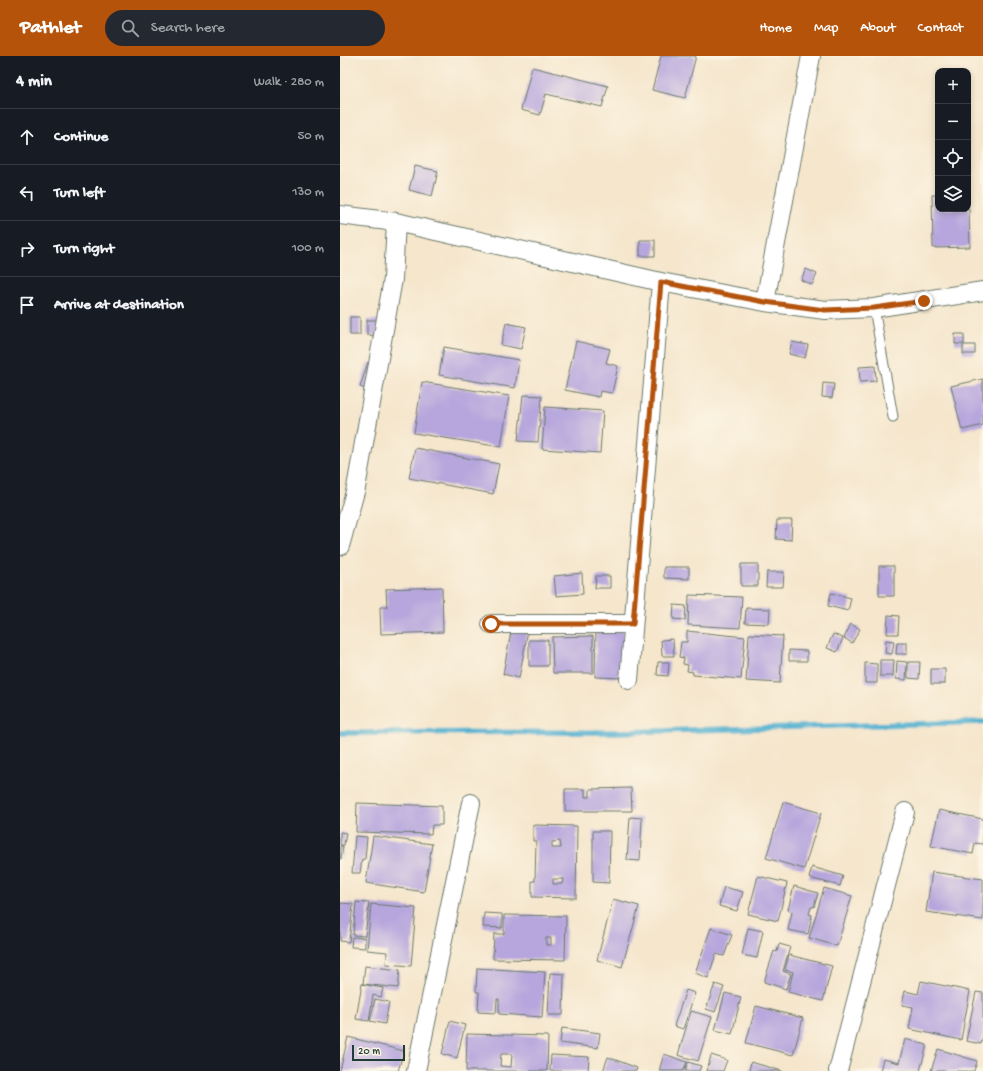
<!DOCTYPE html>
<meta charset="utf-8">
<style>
body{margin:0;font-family:"Gochi Hand",sans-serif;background:#242831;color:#f1f3f6}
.controls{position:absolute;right:12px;top:12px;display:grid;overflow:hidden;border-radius:8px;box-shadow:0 2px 6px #0003}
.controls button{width:36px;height:36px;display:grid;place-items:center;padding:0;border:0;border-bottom:1px solid #363941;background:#171b24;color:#f1f3f6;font:20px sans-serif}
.scale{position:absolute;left:12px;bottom:10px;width:53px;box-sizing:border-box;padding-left:4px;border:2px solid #1f3d34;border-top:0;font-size:11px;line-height:14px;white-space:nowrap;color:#1f3d34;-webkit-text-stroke:3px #fcf5e5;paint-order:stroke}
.stop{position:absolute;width:12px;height:12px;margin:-9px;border:3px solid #b45309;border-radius:50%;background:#fff}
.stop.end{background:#b45309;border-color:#fff;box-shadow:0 1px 4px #0008}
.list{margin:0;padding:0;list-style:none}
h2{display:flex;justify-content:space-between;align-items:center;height:52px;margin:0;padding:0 16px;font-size:17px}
h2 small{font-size:13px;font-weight:400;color:#9ea1a6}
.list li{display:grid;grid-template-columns:26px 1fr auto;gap:12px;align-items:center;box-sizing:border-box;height:56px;padding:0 16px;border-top:1px solid #363941}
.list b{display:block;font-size:15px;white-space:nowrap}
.list em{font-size:13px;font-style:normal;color:#9ea1a6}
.icon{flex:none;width:22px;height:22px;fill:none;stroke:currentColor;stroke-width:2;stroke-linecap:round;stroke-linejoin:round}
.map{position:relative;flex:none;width:643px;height:1015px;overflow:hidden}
header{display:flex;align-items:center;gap:24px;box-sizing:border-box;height:56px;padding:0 20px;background:#b45309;color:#fff}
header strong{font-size:19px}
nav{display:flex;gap:22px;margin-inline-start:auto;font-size:14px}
.search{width:280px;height:36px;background:#242831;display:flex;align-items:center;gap:10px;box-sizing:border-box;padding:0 14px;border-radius:22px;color:#9ea1a6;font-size:15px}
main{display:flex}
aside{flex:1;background:#171b24}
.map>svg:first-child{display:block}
</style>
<header>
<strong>Pathlet</strong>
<div class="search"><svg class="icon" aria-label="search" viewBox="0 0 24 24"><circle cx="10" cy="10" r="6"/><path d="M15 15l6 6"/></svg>Search here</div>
<nav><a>Home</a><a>Map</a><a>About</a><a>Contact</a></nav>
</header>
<main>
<aside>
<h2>4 min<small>Walk · 280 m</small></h2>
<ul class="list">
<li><svg class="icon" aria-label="ahead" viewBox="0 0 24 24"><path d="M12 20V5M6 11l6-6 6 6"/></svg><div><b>Continue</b></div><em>50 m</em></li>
<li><svg class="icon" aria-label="left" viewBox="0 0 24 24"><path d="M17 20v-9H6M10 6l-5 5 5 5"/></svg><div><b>Turn left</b></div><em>130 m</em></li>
<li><svg class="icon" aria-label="right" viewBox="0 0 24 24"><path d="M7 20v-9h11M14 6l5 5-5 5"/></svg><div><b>Turn right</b></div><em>100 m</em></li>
<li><svg class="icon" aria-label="arrive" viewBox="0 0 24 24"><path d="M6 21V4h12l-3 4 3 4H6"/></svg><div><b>Arrive at destination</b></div></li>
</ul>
</aside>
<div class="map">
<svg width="643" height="1015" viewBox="0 0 643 1015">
<rect width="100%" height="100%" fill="#fcf5e5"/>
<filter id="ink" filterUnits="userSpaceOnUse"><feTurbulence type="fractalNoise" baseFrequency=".025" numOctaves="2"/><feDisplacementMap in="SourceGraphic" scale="8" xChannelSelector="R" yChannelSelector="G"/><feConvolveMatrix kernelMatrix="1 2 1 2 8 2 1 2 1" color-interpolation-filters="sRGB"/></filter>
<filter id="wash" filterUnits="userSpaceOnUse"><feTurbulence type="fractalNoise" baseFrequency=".012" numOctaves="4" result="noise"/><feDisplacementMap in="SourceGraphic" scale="16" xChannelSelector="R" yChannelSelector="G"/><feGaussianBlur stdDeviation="0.9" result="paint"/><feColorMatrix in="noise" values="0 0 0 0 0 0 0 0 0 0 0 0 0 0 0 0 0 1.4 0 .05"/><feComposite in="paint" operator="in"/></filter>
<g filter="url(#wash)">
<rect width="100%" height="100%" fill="#f5e6cc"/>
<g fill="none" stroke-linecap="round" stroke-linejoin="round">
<path stroke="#51b0d0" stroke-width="5.5" d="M0,677L279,676L643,666"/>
</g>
<g id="blocks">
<path fill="#b6a6dd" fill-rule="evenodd" d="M321,0H356L345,42L312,34Z
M192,11L268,30L262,51L206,38L200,59L181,54Z
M75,110L98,115L92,140L69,134Z
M592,139H598V153H629L630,191L593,192Z
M300,184H315V200H300Z
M466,213L477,218L472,229L461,224Z
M10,261H20V279H10Z
M27,264H39V280L27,279Z
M166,267L186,271L181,293L161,289Z
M615,278H624V288H615Z
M236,285L270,293L266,307L278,310L272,337L260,335L259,341L225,334Z
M452,286L468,289L465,302L449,298Z
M623,289H635V298H623Z
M104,291L179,304L175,332L99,319Z
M28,306L36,309L28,334L20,331Z
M535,310L536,325L520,326L519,311Z
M643,323V369L622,374L611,330Z
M82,326L169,340L161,391L74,377Z
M483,327L494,328L492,342L482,341Z
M183,339L202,340L198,386L178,385Z
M205,351L263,355L260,397L202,393Z
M75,392L159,408L153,438L69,422Z
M437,464H452L451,484L436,483Z
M401,508H418V530H401Z
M539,510H554V540H539Z
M324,511H349V523L324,522Z
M427,516H444L443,531H426Z
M242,517L243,538L216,540L214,520Z
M256,520H270V532H255Z
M102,531L103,576L41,578L40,551H47L46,533Z
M491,537L511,542L508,555L488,550Z
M349,539L402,541L400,572L348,569Z
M334,549L346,550L345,564L333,563Z
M406,552L430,553L429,568L405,567Z
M548,559L559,560L558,578H547Z
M511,568L520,573L512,587L504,582Z
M172,571L188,574L179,622L163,618Z
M256,574L284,575L283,622L255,621Z
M347,575L405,581L401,623L353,619V616L347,615L348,609L343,608L344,602L339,601L341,586H347Z
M409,578L443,580L440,627L406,625Z
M493,578L503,582L497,596L487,592Z
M253,580V617H213L212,581Z
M333,583L334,600H322L321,584Z
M189,584H208V610H189Z
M546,584L554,585L552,598L545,597Z
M557,587H567V598H556Z
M449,594L467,595V605H449Z
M540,604H554L553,620H540Z
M557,605L567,606L566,624L556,623Z
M318,606H329L328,620L317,619Z
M568,606H580L579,623L568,622Z
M525,607L537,608V627H525Z
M591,613H605V628H591Z
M291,732L292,755H225V733H245V741H250V733Z
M443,746L481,757L464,813L426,802Z
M17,747L102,750V769H92L91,778L16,776Z
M599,754L643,763V788L635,787L633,798L591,790Z
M290,761L302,762L300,805L287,804Z
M193,769L237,770L236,842L192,841V825H195L196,785H193ZM220,785L221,792H212V786ZM213,823H223L222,828H213Z
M253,775H270L269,827L253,826Z
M0,776L6,777L4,789H0Z
M15,780L27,781L25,803H22L20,817H12Z
M33,780L92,788L84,836L26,827Z
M0,790H3L1,803H0Z
M472,811L503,820L500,830L469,822Z
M592,816L643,823V864L586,856Z
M418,820L447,827L438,865L408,858Z
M454,830L478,837L474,851H471L469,858L472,859L468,878L448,874L452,856L448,854Z
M384,831L403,836L397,855L379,850Z
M484,832L512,840L497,890L469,882Z
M273,843L299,850L282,911L257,904Z
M16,846L29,847L25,880L13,879Z
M0,847L13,848L9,886L0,885Z
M31,848L76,852L71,910L46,908L47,896L27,894Z
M144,857L162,858V872L143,871Z
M164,859L226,860L225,904L153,903L154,878H164ZM206,882H211V889H206Z
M371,872L392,879L384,900L376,898L368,922L355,917Z
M408,872L423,875L417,902L402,899Z
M12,881L25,882V892L11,891Z
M439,888L450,891L443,915L451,918L446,933L424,926L434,895L437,896Z
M449,899L492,910L483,945L448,936L453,916L445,914Z
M25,910L60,914L58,932L23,928Z
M137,912L205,916L202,961L159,958V943H157L156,957L138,956L139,936H136Z
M210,917L224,918L223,959H208Z
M581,925L630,935L621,984L569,973L573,951L562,949L565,935L578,938Z
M22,928L43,932L41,941L33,939L29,965L16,963Z
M375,928L384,931L375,956L366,953Z
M346,934L355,937L343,973L334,970Z
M636,936L643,937V981L641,988L626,985Z
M385,937L401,941L392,978L375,974Z
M35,943L49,946L45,968L30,965Z
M416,950L463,962L453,999L406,987Z
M351,955L372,961L358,1005L338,999Z
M110,965L125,969L117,1002L102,998Z
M222,972L260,977L258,992L220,987Z
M127,978L208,980L207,1015H126ZM161,998H172L171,1011L160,1010Z
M8,981L64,995L58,1015H0Z
M565,983L587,989L580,1015H540L543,1003L559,1007Z
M598,993L637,1005L634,1015H591Z
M324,998L347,1006L343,1015H319Z
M211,999L249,1001L248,1015H210Z
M371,999L387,1004L383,1015H367Z
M268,1001L297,1012L296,1015H263Z
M348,1006L361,1010L359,1015H345Z
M411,1006L442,1015H409Z"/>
</g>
</g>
<g filter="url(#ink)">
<use href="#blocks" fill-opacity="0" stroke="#6a7869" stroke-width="1"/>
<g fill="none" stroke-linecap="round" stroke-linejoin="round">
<defs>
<path id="service" d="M534,252L553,361"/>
<path id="minor" d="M0,159L56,166L321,226L425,246L485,254L534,252L643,235
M425,246L471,0
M0,490L16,432L53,223L56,166
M151,568H293
M289,624L321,226
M76,1015L131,747
M498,1015L565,756"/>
</defs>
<use href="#service" stroke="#6a7869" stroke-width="11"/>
<use href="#minor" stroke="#6a7869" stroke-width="20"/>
<use href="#service" stroke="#fff" stroke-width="9"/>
<use href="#minor" stroke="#fff" stroke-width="18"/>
</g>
</g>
<g fill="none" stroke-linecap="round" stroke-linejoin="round" filter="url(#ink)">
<path stroke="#b45309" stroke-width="5" d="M151,568H293L321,226L425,246L485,254L534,252L584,245"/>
</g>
</svg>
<div class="controls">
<button>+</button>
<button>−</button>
<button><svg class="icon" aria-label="locate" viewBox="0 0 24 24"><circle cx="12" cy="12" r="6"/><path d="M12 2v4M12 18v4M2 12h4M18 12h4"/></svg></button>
<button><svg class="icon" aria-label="layers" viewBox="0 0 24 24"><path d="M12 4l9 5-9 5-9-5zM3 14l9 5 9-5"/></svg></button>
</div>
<div class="scale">20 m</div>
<div class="stop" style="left:151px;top:568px"></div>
<div class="stop end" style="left:584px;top:245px"></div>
</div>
</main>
